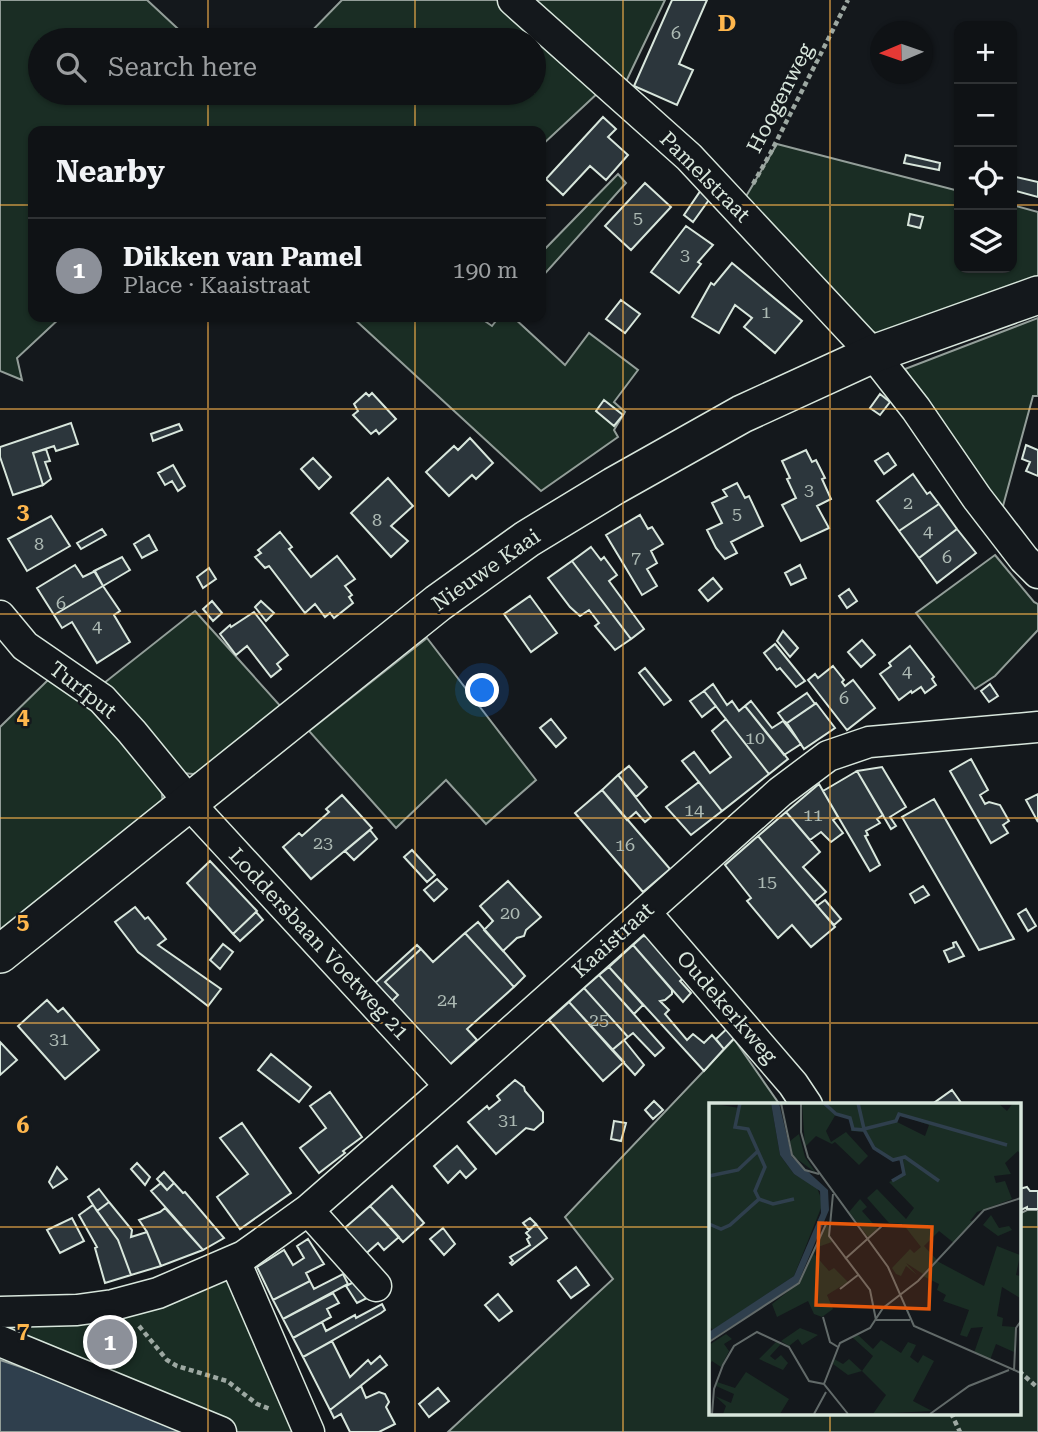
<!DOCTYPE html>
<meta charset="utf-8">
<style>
body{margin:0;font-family:"Roboto Serif",serif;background:#181b1e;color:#f1f3f6}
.controls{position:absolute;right:21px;top:21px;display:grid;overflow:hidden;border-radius:14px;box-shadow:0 2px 5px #0004}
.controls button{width:63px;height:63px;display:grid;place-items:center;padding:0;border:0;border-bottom:2px solid #2f3234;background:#0f1215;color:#f1f3f6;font:35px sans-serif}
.compass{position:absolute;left:870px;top:21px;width:63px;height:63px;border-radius:50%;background:#0f1215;box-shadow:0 2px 5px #0004;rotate:268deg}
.you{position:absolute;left:483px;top:691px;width:24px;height:24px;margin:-18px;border:5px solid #fff;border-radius:50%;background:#1a73e8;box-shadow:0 0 0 10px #1a73e833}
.badge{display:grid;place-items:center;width:46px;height:46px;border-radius:50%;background:#8c9099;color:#fff;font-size:23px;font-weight:700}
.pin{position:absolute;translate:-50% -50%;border:4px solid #fff;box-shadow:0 2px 7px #0006}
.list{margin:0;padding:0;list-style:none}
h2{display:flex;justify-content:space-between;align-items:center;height:91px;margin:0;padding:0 28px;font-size:30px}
h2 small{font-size:23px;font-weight:400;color:#9b9ea0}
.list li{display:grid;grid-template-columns:46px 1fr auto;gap:21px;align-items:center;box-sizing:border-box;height:105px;padding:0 28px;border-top:2px solid #2f3234}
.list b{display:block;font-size:26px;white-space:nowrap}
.list p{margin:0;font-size:23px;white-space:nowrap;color:#9b9ea0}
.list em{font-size:23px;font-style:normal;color:#9b9ea0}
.icon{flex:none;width:38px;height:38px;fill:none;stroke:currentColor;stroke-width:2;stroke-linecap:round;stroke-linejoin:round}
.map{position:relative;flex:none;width:1038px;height:1432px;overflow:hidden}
.search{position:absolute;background:#0f1215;box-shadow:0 2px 5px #0004;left:28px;top:28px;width:518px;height:77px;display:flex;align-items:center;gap:18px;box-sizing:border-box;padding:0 24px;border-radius:38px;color:#9b9ea0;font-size:26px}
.panel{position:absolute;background:#0f1215;box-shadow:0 2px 5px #0004;left:28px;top:126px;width:518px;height:196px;border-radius:14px}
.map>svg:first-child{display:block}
</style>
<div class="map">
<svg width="1038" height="1432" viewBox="0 0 1038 1432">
<rect width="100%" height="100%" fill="#14181c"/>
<path fill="#1a2d24" stroke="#939e99" stroke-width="2" d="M0,0H147L190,40H40V93H243L248,97L252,93H534V40H303L342,0H499L600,91L541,146V131H263L261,129L258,131H33V317H61L17,358L22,380L0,371Z
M526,0H665L622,90Z
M777,144L959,191V268H1012V205L1038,212V281L882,335L870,331L745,198Z
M618,174L626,183L541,278V253Z
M352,317H479L492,326L499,317H513L565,365L589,333L638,370L614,402L625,412L614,430L618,437L541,491Z
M1038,318V396H1033L1000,517L905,369Z
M995,555L1034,602L1038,604V630L995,676L975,689L916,613Z
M195,611L284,710L206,770L193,774L182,773L99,687Z
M427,638L536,780L486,824L446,780L396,828L309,731Z
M50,678L83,701L161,786L163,805L0,935V727Z
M734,1039L780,1105H711V1413H1019V1214L1027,1210H1038V1432H448L613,1279L565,1217Z
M235,1261L309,1432H229L0,1335V1321Z"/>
<path fill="#2f3f4d" stroke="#939e99" stroke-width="2" d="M0,1360L65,1382L194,1432H0Z"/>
<path fill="#2c363c" stroke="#d8e6dc" stroke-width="2" d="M672,0H707L679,64L693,70L677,105L634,86Z
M603,117L616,129L608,137L628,155L606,180L590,166L563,195L546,179Z
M906,155L940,163L939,170L904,163Z
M1012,176L1038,182V197L1012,190Z
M645,183L671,207L631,250L605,226Z
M701,190L711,197L693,222L684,215Z
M910,214L923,217L920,228L908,225Z
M686,226L713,245L698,262L701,264L679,293L651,272Z
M732,263L802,321L775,353L744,327L752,318L735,305L719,333L692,317L711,283L714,285Z
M621,300L640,314L625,333L606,319Z
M366,393L369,396L372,393L396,419L379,434L376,430L371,434L353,415L358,411L354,404Z
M880,394L890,402L880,415L870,408Z
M604,400L623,415L614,426L596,411Z
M71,423L78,444L56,451L54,446L33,453L43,485L13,495L0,457V447Z
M179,424L182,430L153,441L151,434Z
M470,438L493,463L476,479L472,475L449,496L426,472L454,446L458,450Z
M1026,445L1038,450V476L1026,471L1030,462L1022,459Z
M46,449L50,461L45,462L51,479L43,485L33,453Z
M806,450L812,462L816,460L825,478L822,479L831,499L817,506L829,528L801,541L782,505L796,498L787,479L790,478L782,461Z
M888,453L896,465L884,474L875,461Z
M313,458L331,477L319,489L301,469Z
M173,465L185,486L178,491L172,481L165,485L158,473Z
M913,474L927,494L930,492L939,504L899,531L877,501Z
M388,478L413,506L391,526L408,541L391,557L351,513Z
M737,483L745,498L749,496L763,526L731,542L737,553L725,559L716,548L707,530L722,523L712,503L727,496L723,490Z
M939,504L957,529L919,558L899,531Z
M640,515L648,529L652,527L663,544L651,551L657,563L647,569L657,586L642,595L606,535Z
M51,516L70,546L27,571L8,539Z
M102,529L106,535L81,549L77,543Z
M957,529L976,553L937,583L919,558Z
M280,532L292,547L289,549L311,577L337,556L355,579L345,586L352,595L349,597L353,603L334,618L330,613L325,617L315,604L305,613L269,566L265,568L255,557L261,553L258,550Z
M149,535L157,550L142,558L134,544Z
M591,547L601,560L604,557L617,575L609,581L644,629L631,639L572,561Z
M122,557L130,570L103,586L94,571Z
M572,561L631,639L615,650L595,626L599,623L589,610L580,616L570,607L548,578Z
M75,565L83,577L95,571L103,586L54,615L37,588Z
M800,565L806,578L791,585L785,573Z
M209,568L216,579L203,588L197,577Z
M713,578L722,589L708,601L699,590Z
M103,586L120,611L114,615L130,642L97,663L72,622L62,628L54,615Z
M849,589L857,601L847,608L839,596Z
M530,596L557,633L531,652L504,614Z
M212,601L222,613L213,621L203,609Z
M261,601L274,613L266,621L255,607Z
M254,612L288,655L277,664L281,669L271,677L247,646L236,655L220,634L230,625L231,627Z
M783,631L798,648L790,657L777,641Z
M862,640L875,655L861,667L848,652Z
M775,644L805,681L796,687L780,668L777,670L764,653Z
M910,646L934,677L932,679L936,685L925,693L921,687L912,693L911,691L899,700L880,674L891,666L889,663Z
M833,666L844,680L842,682L845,686L853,680L875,708L847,730L808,680L815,674L818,678Z
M645,668L671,700L664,705L639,673Z
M713,684L727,705L732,701L739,711L745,706L788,759L769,774L704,691Z
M990,684L998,696L989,702L981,691Z
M704,691L716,706L702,717L690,701Z
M807,693L815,704L787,723L784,721L778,713Z
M751,701L772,728L783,721L801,744L784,755L745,706Z
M816,703L835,728L804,749L787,723Z
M551,719L566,738L556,747L540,728Z
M726,719L769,774L722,811L682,761L694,752L710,773L731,757L712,731Z
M971,759L988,790L980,795L985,804L989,802L1000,805L1009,821L1003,825L1008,833L991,843L950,771Z
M629,766L647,787L636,797L618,775Z
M882,767L906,807L890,817L896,826L891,829L857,771Z
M857,771L883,815L877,819L880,823L866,831L868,835L865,836L880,865L870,871L823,791Z
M618,775L651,817L645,822L636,812L627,820L602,790Z
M699,782L722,811L691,835L666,807Z
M819,784L838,817L833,820L843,833L831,842L821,832L810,840L786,812Z
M602,790L670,869L643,892L575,813Z
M1038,794V822L1026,800Z
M342,795L372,828L311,879L283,847L299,833L302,836L329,812L326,809Z
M934,799L1014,939L979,950L902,817Z
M786,812L820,852L803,867L826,892L814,902L758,836Z
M370,830L377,839L354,860L345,851Z
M758,836L835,927L811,947L792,925L778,938L747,901L751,898L725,865Z
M412,850L435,875L427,882L404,857Z
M210,861L257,911L233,934L187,883Z
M437,879L447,889L434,901L424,890Z
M508,881L541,917L526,930L524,936L517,938L503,951L484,930L493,921L480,906Z
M923,886L929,895L915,903L910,894Z
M825,900L841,919L834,925L817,906Z
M135,907L145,919L148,917L166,939L158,945L221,989L208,1006L138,952L115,922Z
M1026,909L1036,926L1028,931L1018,914Z
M256,912L263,920L240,941L233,934Z
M478,922L525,976L514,987L465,933Z
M465,933L514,987L467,1029L477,1040L447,1067L390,1003L398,995L385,982L421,949L433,962Z
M643,936L651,937L691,971L680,981L691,993L683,1002L633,945Z
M956,942L964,956L949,962L944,951L954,947L953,943Z
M223,944L233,952L220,969L210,960Z
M417,945L421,949L385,982L398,995L390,1003L373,985Z
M633,945L672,990V994L665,1000L660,1001L669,1010L665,1014L687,1040L693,1034L704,1043L712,1035L724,1049L704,1071L609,967Z
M609,967L643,1005L634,1014L599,975Z
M599,975L664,1048L655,1056L633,1033L628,1037L584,988Z
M584,988L628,1037L612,1050L569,1002Z
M47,1000L58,1012L63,1008L99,1050L65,1079L18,1026Z
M569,1002L624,1062L603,1081L549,1020Z
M734,1022L742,1030L724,1049L716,1039Z
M624,1040L644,1065L635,1075L612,1050Z
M0,1042L17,1060L0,1075Z
M271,1054L311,1087L299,1102L258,1070Z
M515,1080L524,1087L525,1091L543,1112V1122L534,1130L526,1128L496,1154L468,1122L487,1106L489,1109L500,1100L497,1096Z
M952,1090L962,1104L931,1105Z
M330,1092L362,1137L343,1151L345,1153L319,1173L300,1148L326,1128L310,1106Z
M654,1101L663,1110L653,1119L645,1110Z
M614,1121L626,1123L621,1141L611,1139Z
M242,1123L291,1193L240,1229L217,1197L248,1174L220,1138Z
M457,1146L476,1169L466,1178L460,1171L448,1183L434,1166Z
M137,1163L150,1177L145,1185L131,1169Z
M57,1167L67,1179L53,1188L49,1182Z
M164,1172L174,1183L167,1190L157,1179Z
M161,1183L167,1190L174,1183L183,1193L185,1192L224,1238L203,1250L151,1191Z
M392,1186L424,1223L403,1242L370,1206Z
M1027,1187L1030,1191H1038V1209H1027V1207L1019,1211V1189Z
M99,1189L109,1202L97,1211L88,1197Z
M109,1202L132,1230L131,1237L147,1232L161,1266L131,1275L118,1240L97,1211Z
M93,1205L118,1240L131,1275L105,1283L95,1248L97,1247L79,1215Z
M370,1206L399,1237L384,1250L378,1243L361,1258L339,1233Z
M165,1208L203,1250L161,1266L147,1232L139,1220L160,1212Z
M72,1218L84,1241L60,1253L47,1230Z
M530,1218L536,1224L529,1230L523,1223Z
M536,1224L547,1238L512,1265L510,1263L513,1261L510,1257L530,1245L527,1239L530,1237L526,1233Z
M443,1228L455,1244L444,1255L430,1239Z
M308,1239L324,1264L306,1273L310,1281L273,1300L257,1267L284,1250L293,1265L304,1258L297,1246Z
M576,1267L589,1285L571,1298L558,1281Z
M343,1274L348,1284L283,1319L273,1300L310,1281L314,1289Z
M356,1281L373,1295L357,1303L346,1286Z
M333,1293L339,1303L327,1309L331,1317L293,1338L283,1319Z
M498,1294L512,1311L499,1321L485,1305Z
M382,1304L385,1310L381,1313L303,1357L293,1338L322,1322L326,1331L355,1315L356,1318Z
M332,1341L350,1377L368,1360L371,1364L380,1356L387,1365L330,1410L303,1357Z
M361,1386L366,1398L379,1392L385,1394L389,1402L386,1407L395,1424L379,1432H350L341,1414L334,1418L330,1410Z
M438,1388L449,1401L429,1417L419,1404Z"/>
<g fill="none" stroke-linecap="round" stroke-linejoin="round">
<defs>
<path id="minor" d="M513,0L689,157L873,354L916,409L977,498L1024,559L1038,573
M0,616L25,646L102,699L132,732L199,814L450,1086
M645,912L793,1084L807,1105
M308,1210L376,1286
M235,1261L309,1432
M0,1312L77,1310L113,1305L158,1293L244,1256L308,1210L450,1086L780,792L828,756L869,742L1038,727
M0,1341L221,1432"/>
<path id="major" d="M0,954L438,603L527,539L614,486L742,414L873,354L1038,295"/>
</defs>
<use href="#minor" stroke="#d8e6dc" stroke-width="33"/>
<use href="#major" stroke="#d8e6dc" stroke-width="40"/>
<path stroke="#9da8a2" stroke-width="4.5" stroke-dasharray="5 3.5" stroke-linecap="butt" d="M753,184L770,154L848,0
M139,1326L167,1360L177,1366L227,1381L257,1404L270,1409
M91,1350L101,1333
M1019,1371L1038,1388
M951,1413L960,1432"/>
<use href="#minor" stroke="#14181c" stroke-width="30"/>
<use href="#major" stroke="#14181c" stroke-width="37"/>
</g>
<path fill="none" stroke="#ffb74d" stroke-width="2" stroke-opacity="0.55" d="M208,0V40M415,0V40M623,0V1432M830,0V1105M208,93V131M415,93V131M0,205H33M541,205H959M1012,205H1038M208,317V1432M415,317V1432M0,409H1038M0,614H1038M0,818H1038M0,1023H1038M0,1227H711M1019,1227H1038M830,1413V1432"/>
<g text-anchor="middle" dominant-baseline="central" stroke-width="5" stroke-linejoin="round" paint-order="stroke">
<g font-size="18" fill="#adbab4">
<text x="676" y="32">6</text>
<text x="638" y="217">5</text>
<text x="685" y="254">3</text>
<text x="766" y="311">1</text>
<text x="809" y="489">3</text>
<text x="908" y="502">2</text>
<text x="737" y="513">5</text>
<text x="377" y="519">8</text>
<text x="928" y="530">4</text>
<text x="39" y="543">8</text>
<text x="947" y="556">6</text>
<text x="636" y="557">7</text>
<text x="61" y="602">6</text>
<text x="97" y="625">4</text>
<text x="907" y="670">4</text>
<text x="844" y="697">6</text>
<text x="755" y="737">10</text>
<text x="694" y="809">14</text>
<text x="813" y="814">11</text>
<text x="323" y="842">23</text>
<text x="625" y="844">16</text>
<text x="767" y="881">15</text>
<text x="510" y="912">20</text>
<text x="447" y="999">24</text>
<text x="599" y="1019">25</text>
<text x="59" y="1038">31</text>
<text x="508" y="1119">31</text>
</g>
<g font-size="21" fill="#d8e6dc" stroke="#14181c">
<text transform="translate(780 98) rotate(-63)">Hoogenweg</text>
<text transform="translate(705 177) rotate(45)">Pamelstraat</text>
<text transform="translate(486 570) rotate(-35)">Nieuwe Kaai</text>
<text transform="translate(83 690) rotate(38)">Turfput</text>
<text transform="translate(613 940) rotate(-42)">Kaaistraat</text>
<text transform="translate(319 944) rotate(47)">Loddersbaan Voetweg 21</text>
<text transform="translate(727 1007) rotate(49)">Oudekerkweg</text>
</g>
</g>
<g transform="translate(709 1103)">
<rect width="312" height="312" fill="#14181c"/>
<path d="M0,0L30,5L31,0H62L71,52L85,71L108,85L114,100L85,173L4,227L0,223ZM93,0H289L298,8L304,0H311V51L309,48L296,60L302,71L285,73L287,80L296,78L303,96L268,109L261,118L267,117L245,140L230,128L215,143L228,157L214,171L197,160L208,172L197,163L192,173L187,171L183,165L201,146L205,150L212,144L194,121L180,120L158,95L168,86L197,116L205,105L180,79L195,73L194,54L217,69L195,53L185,57L165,44L157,29L142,28V15L127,11L117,28L122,39L137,29L159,53L150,62L126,39L123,41L107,33L96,44ZM191,12L220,22L216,33L188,19ZM90,31L96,54L107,70L84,53L81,38ZM151,96L158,104L153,108L169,126L159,134L140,109ZM282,112L290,125L300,123L303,127L289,133L274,122ZM118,119L123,139L109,144L105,151L120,168L125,165L139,179L118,192L124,206L113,214L105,211L99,198L68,214L63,201L90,180ZM288,143L311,152L307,172L311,173V195L293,184L288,213L294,215L293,223L306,224L305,249L287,241L281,257L265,250L274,224L262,225L258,234L251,232L260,207L234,198L237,192L228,187L230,181L214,173L228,158L275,183ZM91,225L109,232L93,242L89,236L80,243L72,238ZM17,231L23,236L15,241L20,248L12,264L3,258L0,262V242ZM149,232L164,246L172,237L192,250L199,239L207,242L201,254L209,260L214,252L225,258L204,298L223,308L164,311L177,292L153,268L139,272L124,261L125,256L134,261L140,256L153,268L164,253L143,234ZM67,239L72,241L61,253L66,257L72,252L79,260L74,267L50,256ZM37,269L80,296L71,311H14L17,303L6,293L22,300L25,291L7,283L8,279L26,285Z" fill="#1a2d24" fill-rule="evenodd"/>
<path d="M62,0H70L83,54L119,87L120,107L89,180L0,238V229L85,173L112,110L111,88L85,71L71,52Z" fill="#2f3f4d"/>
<path fill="none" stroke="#2f3f4d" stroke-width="3.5" d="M115,0L127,11L141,15L144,26L155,27L165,45L184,57L196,54L230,78M149,0L155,26M155,26L187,18L190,11L298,42M0,73L29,67L49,48M183,78L195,71L192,56M50,96L64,101L85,96M0,121L12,126L21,122L50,96L46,88L56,64L39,26L26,24L31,0"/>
<path fill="none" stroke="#626a69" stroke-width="2" d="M72,0L83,52L96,67L110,71M92,0V29L99,54L179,164L205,223L312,270M124,91L120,133L161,187L167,217M136,156L174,122H193M131,186L149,172M114,214L121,239L129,244M167,217H201M0,239L90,180L118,119M305,268L307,225L312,218M3,311L5,286L14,262L25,243L48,229L80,244L100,278L115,281M105,311L117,289M139,311L115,281L131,240L161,225L174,205L209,178L275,107L312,95M221,311L260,283L300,267"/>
<path fill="#e8590c" fill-opacity="0.15" stroke="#e8590c" stroke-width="3.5" d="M110,120L223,124L220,206L107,202Z"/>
<rect width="312" height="312" fill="none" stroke="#d8e6dc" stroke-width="3.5"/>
</g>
<g font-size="23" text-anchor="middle" font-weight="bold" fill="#ffb74d" stroke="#14181c" stroke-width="5" stroke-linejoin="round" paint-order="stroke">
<text x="727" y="31">D</text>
<text x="23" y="519">3</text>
<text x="23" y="724">4</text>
<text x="23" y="929">5</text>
<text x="23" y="1133">6</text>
<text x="23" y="1338">7</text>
</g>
</svg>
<div class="controls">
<button>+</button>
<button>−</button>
<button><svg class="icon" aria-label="locate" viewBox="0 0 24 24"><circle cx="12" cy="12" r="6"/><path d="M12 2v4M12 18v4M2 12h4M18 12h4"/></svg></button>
<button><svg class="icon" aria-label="layers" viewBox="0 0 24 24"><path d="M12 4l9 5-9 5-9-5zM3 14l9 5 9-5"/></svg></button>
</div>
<svg class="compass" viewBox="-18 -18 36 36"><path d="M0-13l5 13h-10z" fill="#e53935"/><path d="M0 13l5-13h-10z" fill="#9b9ea0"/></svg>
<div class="you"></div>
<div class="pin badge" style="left:110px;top:1342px">1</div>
<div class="search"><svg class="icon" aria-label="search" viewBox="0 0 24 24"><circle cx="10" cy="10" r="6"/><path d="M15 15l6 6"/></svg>Search here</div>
<section class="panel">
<h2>Nearby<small></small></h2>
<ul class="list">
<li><span class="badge">1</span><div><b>Dikken van Pamel</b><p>Place · Kaaistraat</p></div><em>190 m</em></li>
</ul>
</section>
</div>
